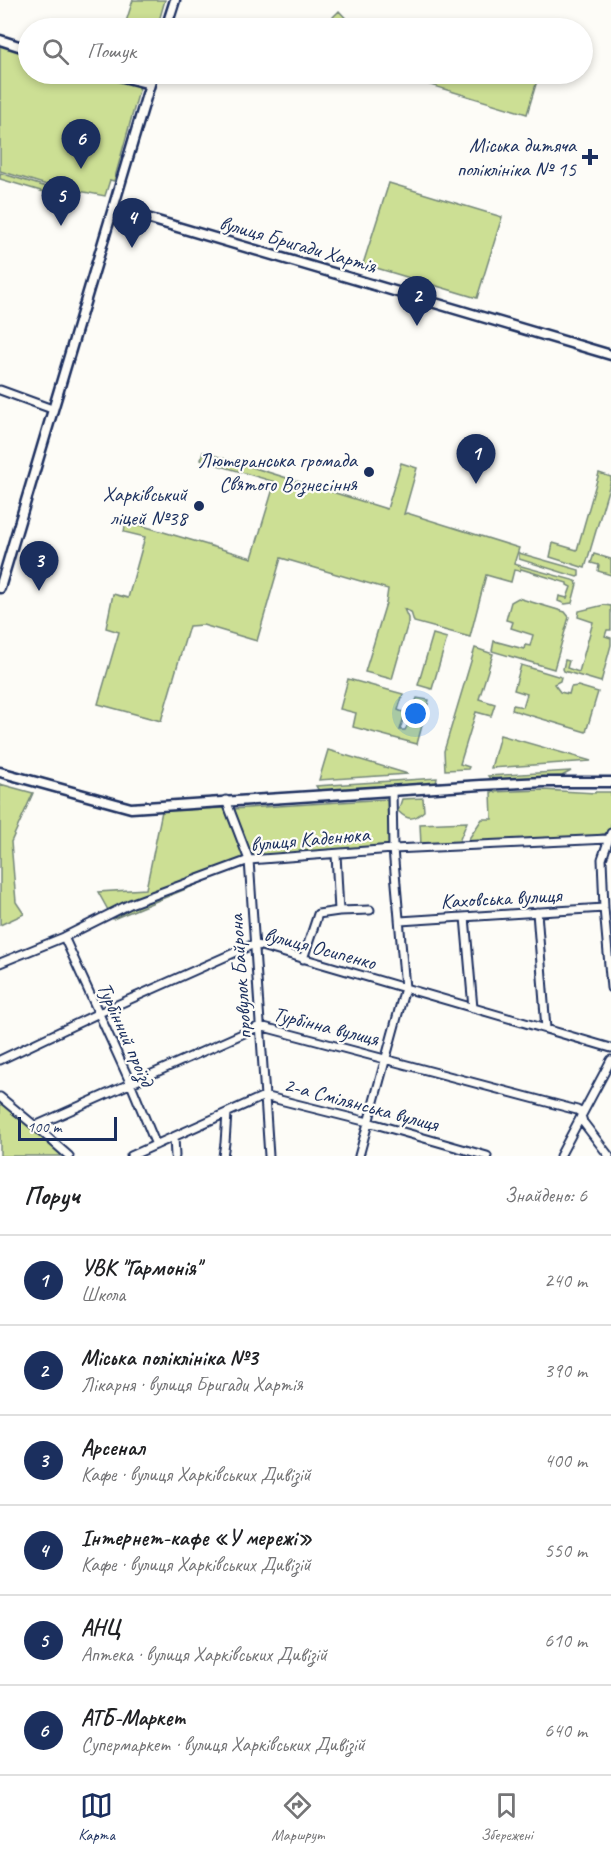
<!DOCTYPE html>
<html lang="uk">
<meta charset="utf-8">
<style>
body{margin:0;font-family:Caveat,sans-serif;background:#f6f6f6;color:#202124}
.scale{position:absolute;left:18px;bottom:15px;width:99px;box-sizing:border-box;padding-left:6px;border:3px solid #1b2f5e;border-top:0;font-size:16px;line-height:21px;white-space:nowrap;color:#1b2f5e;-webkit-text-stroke:4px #fdfcf7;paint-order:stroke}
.you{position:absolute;left:416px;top:714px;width:21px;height:21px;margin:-15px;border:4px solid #fff;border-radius:50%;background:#1a73e8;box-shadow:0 0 0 9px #1a73e833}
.badge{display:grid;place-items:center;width:39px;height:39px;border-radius:50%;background:#1b2f5e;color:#fff;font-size:20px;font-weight:700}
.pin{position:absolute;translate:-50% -50px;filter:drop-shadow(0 2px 3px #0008)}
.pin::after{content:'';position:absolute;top:32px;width:21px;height:18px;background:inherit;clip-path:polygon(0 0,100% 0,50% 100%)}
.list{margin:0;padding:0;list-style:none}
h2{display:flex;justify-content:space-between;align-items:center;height:78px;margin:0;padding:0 24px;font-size:26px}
h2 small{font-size:20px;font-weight:400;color:#757577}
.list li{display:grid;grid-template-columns:39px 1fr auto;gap:18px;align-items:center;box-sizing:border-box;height:90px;padding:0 24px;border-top:2px solid #e0e0e0}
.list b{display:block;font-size:22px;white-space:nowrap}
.list p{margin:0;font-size:20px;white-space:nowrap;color:#757577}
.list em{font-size:20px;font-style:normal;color:#757577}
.icon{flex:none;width:33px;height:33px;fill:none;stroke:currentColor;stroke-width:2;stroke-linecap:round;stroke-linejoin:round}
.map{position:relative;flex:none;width:611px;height:1156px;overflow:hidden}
.search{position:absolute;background:#fff;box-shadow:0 3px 9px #0003;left:18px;right:18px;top:18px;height:66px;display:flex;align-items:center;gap:15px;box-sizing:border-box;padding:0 21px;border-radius:33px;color:#757577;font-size:22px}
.sheet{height:618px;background:#fff}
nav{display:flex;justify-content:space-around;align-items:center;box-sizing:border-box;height:84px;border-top:2px solid #e0e0e0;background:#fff;font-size:16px;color:#757577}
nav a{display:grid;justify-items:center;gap:3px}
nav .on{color:#1b2f5e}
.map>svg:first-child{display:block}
</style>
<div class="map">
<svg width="611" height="1156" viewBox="0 0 611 1156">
<rect width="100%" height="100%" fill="#fdfcf7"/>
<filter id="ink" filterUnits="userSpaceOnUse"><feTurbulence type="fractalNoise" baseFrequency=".0167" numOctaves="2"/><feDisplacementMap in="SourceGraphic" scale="12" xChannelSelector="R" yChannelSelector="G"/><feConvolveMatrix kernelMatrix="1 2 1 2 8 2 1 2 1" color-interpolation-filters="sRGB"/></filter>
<g filter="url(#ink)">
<path fill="#ccdf94" stroke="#748779" stroke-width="1.5" d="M133,0H165L157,28H124Z
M339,11L355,28H326L324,26Z
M0,43L28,51V74H102L140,87L114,181L110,180L105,196L47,185L0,171Z
M405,74H539L527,114L404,77Z
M0,173L53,189L51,194L0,179Z
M389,183L502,217L477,298L363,264Z
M203,452L387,509L401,463L417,468L404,514L407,513L519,548L514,564L576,581L577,584L572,603L565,604L558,601L559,596L567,598L571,587L567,585V583L521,569L520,571L514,570L511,582L486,575L470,637L414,622L411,612L404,609L408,618V623L392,679L365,672L386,603L388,589L281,558L257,641L203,625L189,626L161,721L98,704L119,632L106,628L113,594L128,598L145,537L124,532L126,521L252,558L275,482L201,460Z
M599,473L611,477V480L585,568L550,557L553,543L577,550Z
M519,553L579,570V576L577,577L519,559Z
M594,554L611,559V575L598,571L599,565L591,563Z
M518,598L565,612L569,617L554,669L492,651L494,641L524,649L525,645L530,646L533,635L511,628L513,622L506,620L511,602Z
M604,605L611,606V630H607L605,636L611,638V645L601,682L564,671L563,669L565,660L569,661L567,668L579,672L593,622L578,617L579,611Z
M433,634L447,638L432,689L418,685Z
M475,648L493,654L479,699L495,704L491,716L476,712L460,764L469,767L468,769L445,770L444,751Z
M521,665L561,677L560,681L554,684L560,692L569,694L571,687L578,686L598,692L586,732L512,710L513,705L523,707L527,694L514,690Z
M348,679L403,694L398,710L405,713L400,730H405L410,721L412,710L417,698L429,700L417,744L353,727L356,713L340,709Z
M500,735L591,761L491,768Z
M328,750L408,774L319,780Z
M571,771L562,776L491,780L488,776Z
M437,778L436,784L319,791L316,786Z
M0,784L33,793L11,842L16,902L24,914L0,925Z
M543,790L595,793V792H611V829L608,833L594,836L466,843L482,819H492L491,792Z
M423,798L424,811C414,820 408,821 398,811L402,799Z
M387,799L389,846L253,857L233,809Z
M225,808L244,855V865L113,919L98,892L146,889L162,811Z
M467,822L458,844L421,846L420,824Z
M0,1099L64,1156H0Z"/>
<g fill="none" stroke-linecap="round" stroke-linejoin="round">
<defs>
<path id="minor" d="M0,390L52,409
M226,800L249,860L269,1156
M611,833L602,859L604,908L611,988
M339,911L370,910
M537,912L546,1029
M465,917L473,1008
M400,921L604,908
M64,937L130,1082L156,1145
M303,959L318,914L339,911L336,854
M0,963L64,937L130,904L249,860L393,849L608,839
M0,1060L99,1013L254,944L611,1048
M0,1097L35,1126L69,1156
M35,1126L260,1026L577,1110L580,1112L583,1122L609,1156
M174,1137L175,1156
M131,1156L264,1096L368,1122L487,1156
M223,1156L225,1143L227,1113
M359,1156L405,988L393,849L392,790
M560,1156L611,1060"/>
<path id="tertiary" d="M166,28L175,0
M0,40L28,49
M112,74L150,84
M113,208L611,355
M0,588L153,74
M0,772L131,808L481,785L544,782H611"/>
</defs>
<use href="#minor" stroke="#1b2f5e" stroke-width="11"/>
<use href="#tertiary" stroke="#1b2f5e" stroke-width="13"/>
<use href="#minor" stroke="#fdfcf7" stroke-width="7"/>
<use href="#tertiary" stroke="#fdfcf7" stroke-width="8"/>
</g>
</g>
<g fill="#1b2f5e" stroke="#fdfcf7" stroke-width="2">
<path d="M587 148h6v6h6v6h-6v6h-6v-6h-6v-6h6z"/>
<circle cx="369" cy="472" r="6"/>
<circle cx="199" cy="506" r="6"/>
</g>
<g text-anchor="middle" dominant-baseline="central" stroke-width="4.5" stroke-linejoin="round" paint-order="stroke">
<g font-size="21" fill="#1b2f5e" stroke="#fdfcf7" text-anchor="end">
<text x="576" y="145">Міська дитяча<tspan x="576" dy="24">поліклініка № 15</tspan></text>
<text x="357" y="460">Лютеранська громада<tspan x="357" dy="24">Святого Вознесіння</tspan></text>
<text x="187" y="494">Харківський<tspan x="187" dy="24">ліцей №38</tspan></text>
</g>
<g font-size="21" fill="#1b2f5e" stroke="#fdfcf7">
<text transform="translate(298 244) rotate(16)">вулиця Бригади Хартія</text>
<text transform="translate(310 839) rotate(-5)">вулиця Каденюка</text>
<text transform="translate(501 898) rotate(-3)">Каховська вулиця</text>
<text transform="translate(320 948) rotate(15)">вулиця Осипенко</text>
<text transform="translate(240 977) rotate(-94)">провулок Байрона</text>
<text transform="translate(326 1026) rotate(14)">Турбінна вулиця</text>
<text transform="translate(126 1034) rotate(66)">Турбінний проїзд</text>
<text transform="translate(361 1104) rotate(15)">2-а Смілянська вулиця</text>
</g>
</g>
</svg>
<div class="scale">100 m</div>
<div class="you"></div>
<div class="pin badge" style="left:476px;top:484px">1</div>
<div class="pin badge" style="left:417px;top:326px">2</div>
<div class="pin badge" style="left:39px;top:591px">3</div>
<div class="pin badge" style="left:132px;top:248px">4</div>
<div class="pin badge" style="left:61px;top:226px">5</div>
<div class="pin badge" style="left:81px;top:169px">6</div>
<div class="search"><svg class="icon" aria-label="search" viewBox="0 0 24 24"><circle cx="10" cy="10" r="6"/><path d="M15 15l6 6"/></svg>Пошук</div>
</div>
<section class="sheet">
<h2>Поруч<small>Знайдено: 6</small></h2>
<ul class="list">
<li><span class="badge">1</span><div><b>УВК &quot;Гармонія&quot;</b><p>Школа</p></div><em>240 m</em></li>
<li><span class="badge">2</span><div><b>Міська поліклініка №3</b><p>Лікарня · вулиця Бригади Хартія</p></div><em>390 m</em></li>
<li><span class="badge">3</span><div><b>Арсенал</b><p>Кафе · вулиця Харківських Дивізій</p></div><em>400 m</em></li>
<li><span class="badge">4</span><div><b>Інтернет-кафе «У мережі»</b><p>Кафе · вулиця Харківських Дивізій</p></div><em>550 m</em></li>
<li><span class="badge">5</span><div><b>АНЦ</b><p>Аптека · вулиця Харківських Дивізій</p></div><em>610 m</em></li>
<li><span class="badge">6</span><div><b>АТБ-Маркет</b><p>Супермаркет · вулиця Харківських Дивізій</p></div><em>640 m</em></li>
</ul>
</section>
<nav>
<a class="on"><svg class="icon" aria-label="map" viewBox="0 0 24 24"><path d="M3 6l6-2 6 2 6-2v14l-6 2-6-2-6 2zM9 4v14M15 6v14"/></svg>Карта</a>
<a><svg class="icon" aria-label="directions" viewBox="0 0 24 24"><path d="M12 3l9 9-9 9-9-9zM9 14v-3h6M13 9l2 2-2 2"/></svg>Маршрут</a>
<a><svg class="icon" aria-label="saved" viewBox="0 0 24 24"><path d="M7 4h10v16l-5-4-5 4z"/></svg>Збережені</a>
</nav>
